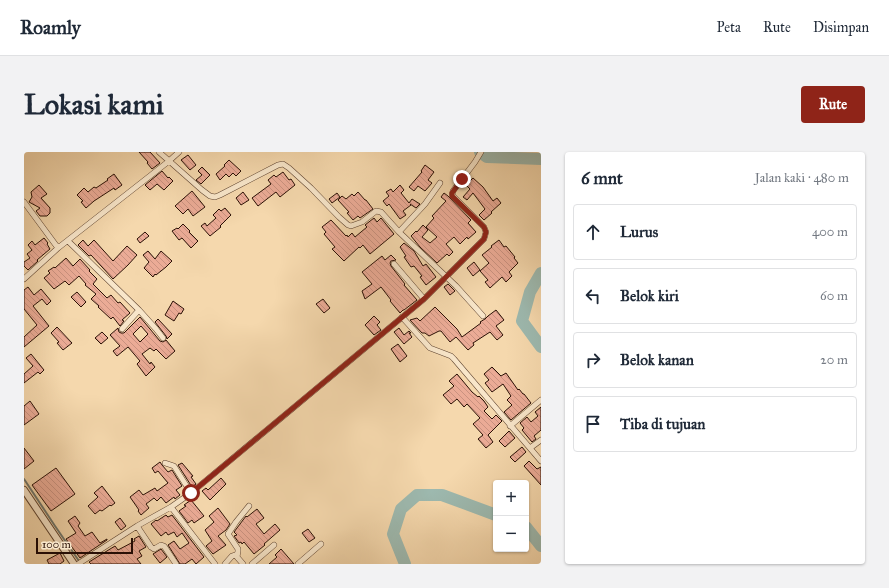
<!DOCTYPE html>
<html lang="id">
<meta charset="utf-8">
<style>
body{margin:0;font-family:"IM FELL Great Primer",serif;background:#f2f2f3;color:#1f2937}
.controls{position:absolute;right:12px;bottom:12px;display:grid;overflow:hidden;border-radius:4px;box-shadow:0 1px 3px #0004}
.controls button{width:36px;height:36px;display:grid;place-items:center;padding:0;border:0;border-bottom:1px solid #e0e1e3;background:#fff;color:#1f2937;font:20px sans-serif}
.scale{position:absolute;left:12px;bottom:10px;width:97px;box-sizing:border-box;padding-left:4px;border:2px solid #2a1005;border-top:0;font-size:11px;line-height:14px;white-space:nowrap;color:#2a1005;-webkit-text-stroke:3px #f8e6ca;paint-order:stroke}
.stop{position:absolute;width:12px;height:12px;margin:-9px;border:3px solid #8f2418;border-radius:50%;background:#fff}
.stop.end{background:#8f2418;border-color:#fff;box-shadow:0 1px 4px #0008}
.list{margin:0;padding:0;list-style:none}
h2{display:flex;justify-content:space-between;align-items:center;height:52px;margin:0;padding:0 16px;font-size:17px}
h2 small{font-size:13px;font-weight:400;color:#747a83}
.list li{display:grid;grid-template-columns:26px 1fr auto;gap:12px;align-items:center;box-sizing:border-box;height:56px;margin:0 8px 8px;padding:0 8px;border:1px solid #e0e1e3;border-radius:4px}
.list b{display:block;font-size:15px;white-space:nowrap}
.list em{font-size:13px;font-style:normal;color:#747a83}
.icon{flex:none;width:22px;height:22px;fill:none;stroke:currentColor;stroke-width:2;stroke-linecap:round;stroke-linejoin:round}
.map{position:relative;flex:none;width:517px;height:412px;overflow:hidden;border-radius:4px}
header{display:flex;align-items:center;gap:24px;box-sizing:border-box;height:56px;padding:0 20px;background:#fff;border-bottom:1px solid #e0e1e3}
header strong{font-size:19px}
nav{display:flex;gap:22px;margin-inline-start:auto;font-size:14px}
.intro{display:flex;align-items:center;justify-content:space-between;box-sizing:border-box;height:96px;padding:0 24px}
h1{margin:0;font-size:28px}
.button{padding:10px 18px;border-radius:4px;background:#8f2418;color:#fff;font-size:14px;font-weight:700}
main{display:flex;gap:24px;padding:0 24px}
aside{flex:1;background:#fff;border-radius:4px;box-shadow:0 1px 3px #0004}
.map>svg:first-child{display:block}
</style>
<header>
<strong>Roamly</strong>
<nav><a>Peta</a><a>Rute</a><a>Disimpan</a></nav>
</header>
<div class="intro"><h1>Lokasi kami</h1><a class="button">Rute</a></div>
<main>
<div class="map">
<svg width="517" height="412" viewBox="0 0 517 412">
<defs>
<pattern id="building-back-hatch" width="6" height="6" patternUnits="userSpaceOnUse"><rect width="6" height="6" fill="#ebab96"/><path d="M-1 5l2 2M0 0l6 6M5-1l2 2" fill="none" stroke="#ca9280"/></pattern>
</defs>
<rect width="100%" height="100%" fill="#f5d8ad"/>
<filter id="stains"><feTurbulence type="fractalNoise" baseFrequency=".005" numOctaves="4"/><feColorMatrix values="0 0 0 0 .2 0 0 0 0 .09 0 0 0 0 .02 0 0 0 .5 -.17"/></filter>
<radialGradient id="worn" r=".72"><stop offset=".6" stop-color="#630" stop-opacity="0"/><stop offset="1" stop-color="#630" stop-opacity=".3"/></radialGradient>
<g fill="none" stroke-linecap="round" stroke-linejoin="round">
<path stroke="#6f756b" stroke-width="2" d="M0,327L31,374L55,409"/>
<path stroke="#9db9af" stroke-width="12" d="M456,0L463,5L517,7
M517,121L506,140L498,169L517,195
M502,375L517,394
M381,412L369,382L377,357L393,343H418L472,363"/>
</g>
<path fill="url(#building-back-hatch)" stroke="#2a1005" fill-rule="evenodd" d="M115,0H126L136,11L128,17L123,11L124,10Z
M164,3L172,13L166,18L157,8Z
M205,8L217,19L212,24L209,21L205,25L202,22L196,28L192,22L201,14L200,13Z
M401,13L410,20L404,28L408,31L401,39L394,34L390,39L385,35L398,20L397,19Z
M178,15L186,23L177,32L172,28L178,23L174,19Z
M138,19L144,26L145,25L149,29L140,38L133,32L126,38L121,33Z
M259,20L265,28L267,27L271,33L256,45L252,40L234,54L228,46L247,32L244,28L250,23L252,25Z
M90,22L98,33L91,38L90,36L70,49L62,56L57,50L59,49L53,43L60,36L64,40L70,35L72,36L84,28L83,27Z
M449,26L459,35L469,49L473,46L477,51L467,60L468,61L460,68L455,63L461,57L449,41L443,48L439,45L446,37L442,33Z
M15,33L23,42L17,46L26,56V61L23,64H16L12,59L16,56L5,50L8,45L7,40Z
M376,33L380,38L377,41L385,51L388,47L396,52L392,56L386,52L387,53L379,59L382,63L376,67L365,52L363,54L359,49L365,44L362,40L367,37L369,40Z
M168,39L181,55L169,64L164,57L159,62L151,54Z
M219,40L225,48L217,53L212,46Z
M334,40L341,48H342L349,57L336,66L334,64L329,68L323,61L325,60L314,48L318,44L322,47L328,42L330,44Z
M313,41L316,45L308,51L305,47Z
M420,41L424,44L447,68L444,71L452,80L444,87L443,85L436,92L430,85L422,92L429,100L425,104L423,102L413,111L396,95L387,84L392,79L393,80L399,73L404,78L398,85L406,91L413,85L402,75L410,66L408,64L422,49L417,45Z
M201,56L207,63L196,74L197,75L186,84L177,74L181,71L183,74L192,66L189,63L195,57L197,59Z
M350,66L353,70L357,66L370,82L346,102L339,93L336,96L335,95L320,109L308,97L311,95L300,82L302,80L298,75L307,68L322,84L323,83L324,85L328,81L331,85L343,75L341,73Z
M159,72L166,79L165,80L174,89L167,96L158,86L155,88L148,79L153,76L154,77Z
M121,80L125,84L116,91L113,87Z
M20,86L24,91L23,92L26,97L13,108L14,109L4,118L0,114V110L6,106L3,102L8,98L4,93L8,89L11,93Z
M59,88L64,94L70,88L89,109L103,94L113,103L104,113L89,127L67,103L65,104L54,93Z
M475,88L480,95L482,94L491,105L490,106L494,111L485,120L488,124L482,130L478,125L466,136L461,130L464,128L456,119L465,111L458,103L468,95L467,94Z
M380,91L390,99L399,114L402,112L412,125L402,133L396,125L398,124L390,114L387,115L380,105L382,104L376,95Z
M124,99L131,107L137,99L148,109L142,115L132,123L131,122L129,125L120,116L125,110L119,103Z
M367,103L372,108L367,109L366,111L367,114L381,132L380,133L393,148L380,158H379L376,161L366,149L367,148L357,135L341,147L338,139L348,132L338,120L358,104L361,108Z
M42,106L49,114L56,107L66,118L65,119L73,127L69,132L83,146L87,143L94,151L96,150L106,161L98,168L100,169L96,174L89,165L87,167L74,155L75,154L67,147L72,142L61,133L62,132L55,124L45,133L41,129L30,137L20,126L26,121L24,119L30,115L31,116Z
M450,110L456,118L449,124L443,116Z
M424,132L431,139L426,143L420,135Z
M4,135L10,143L17,137L27,149L23,153L18,147L9,154L25,174L0,195V185L13,173L0,157V138Z
M53,140L62,150L57,155L47,145Z
M299,147L306,156L300,161L292,152Z
M149,149L160,157L157,162L155,161L150,169L141,163Z
M411,155L433,177L438,185L457,171L456,170L461,167L464,164L472,158L480,168L472,174L479,183L473,188L466,180L449,191L450,193L444,198L432,185L426,190L417,179H415L405,184L401,181H398L386,168L393,166L396,169Z
M350,164L356,170L353,173L357,178L350,183L341,173Z
M116,165L136,189L139,190L142,188L151,199L142,207L132,197L130,199L126,196L118,202L126,212L127,210L131,215L122,224L113,212L116,209L104,195L93,204L89,199L96,194L86,183L94,176L95,180L97,181H100ZM117,174L124,182L116,190L109,182Z
M134,167L148,182L143,187L142,184L131,170Z
M33,175L48,191L39,198L33,191L35,190L27,181Z
M375,176L380,183L385,179L387,181H385L388,185L380,192L370,180Z
M78,180L84,186L77,192L71,186Z
M374,192L383,204L376,210L367,197Z
M7,202L20,218L16,222L14,220L0,231V222L9,214L2,206Z
M468,215L477,224L482,221L494,238L495,237L499,242H500L507,251L487,268L480,260L488,253L483,248L487,244L479,232L468,240L461,231L465,228L460,222Z
M433,222L448,240L454,245L455,244L460,249L464,255L460,259L468,267L472,263L478,269L464,283L469,290L462,296L454,287L459,283L449,272L456,266L443,252L440,255L433,247L427,252L419,243L430,234L425,229Z
M6,249L15,262L0,273V254Z
M517,255V278L510,284L512,287L508,290L498,278L500,276L496,271L503,265L507,270L514,264L511,260Z
M485,279L491,286L481,295L475,289Z
M498,295L502,300L491,310L486,305Z
M0,296L10,309L0,317Z
M505,309L513,317L517,315V333L500,314Z
M136,310L138,313L144,320L148,318L158,334L152,338L156,343L151,347L150,345L142,351L137,345L133,349L130,346L122,352L125,356L117,363L114,359L115,358L106,345L115,338L119,343L131,336L133,339L144,331L134,319L131,321L128,316Z
M158,311L169,324L167,325L172,332L168,335L154,313Z
M32,316L51,342L27,359L8,333Z
M197,326L202,332L186,348L178,339L182,336L184,338Z
M78,334L91,351L87,354L86,353L78,359L76,358L71,362L64,354L74,345L70,341Z
M167,348L180,364L170,371L168,368L164,371L155,359L162,354L160,353Z
M194,356L206,372L202,378L194,384L202,393L189,402L182,394L188,389L181,378L190,370L185,364Z
M233,357L240,366L232,372L240,382L251,372L256,378L240,392L241,393L230,402L220,390L218,392L217,390L215,391L210,384L213,383L210,380L222,364L223,365Z
M142,363L144,365L148,363L180,405L172,412L168,407L161,412H156L144,393L150,389L156,397L165,391L158,381L153,385L150,380L144,383L142,380L137,384L127,372L132,368L133,369Z
M51,364L56,371L54,374L61,384L68,380L76,391L83,387V388L56,406L42,387L52,381L44,369Z
M96,366L102,374L97,378L91,370Z
M284,377L291,386L285,390L278,381Z
M115,384L122,395L115,399L118,404L113,407L117,412H67L65,410L91,394L94,398L111,389L110,387Z
M137,397L143,405L136,411L129,402Z
M257,397L270,412H245L253,405L251,403Z
M36,401L40,409L36,412H25L23,408Z"/>
<g fill="none" stroke-linecap="round" stroke-linejoin="round">
<defs>
<path id="minor" d="M135,0L178,38L186,44L191,45L196,43L254,13L259,12L265,16L287,36L315,65L324,73L327,74L338,70L352,59L357,60L375,80L432,134L459,164
M0,50L34,96
M375,80L401,52L416,31
M44,89L115,158L132,177L139,186
M370,112L400,147
M0,127L34,96L145,9L155,0
M378,165L406,196L427,204L430,207L517,309
M98,177L115,158
M486,274L517,248
M506,296L517,288
M141,311L150,314L167,341
M147,355L191,412
M113,374L127,395L130,397L137,393L140,394L152,412
M213,405L214,399V397L204,382L212,370L225,354
M54,412L113,374L147,355L167,341L400,147L460,87L462,80L460,75L428,43L429,39L451,10L457,0
M201,412L208,404L211,403L213,405L219,412
M228,412L250,393
M274,412L297,392"/>
<path id="tertiary" d="M0,338L50,412"/>
</defs>
<use href="#minor" stroke="#5d422f" stroke-width="6"/>
<use href="#tertiary" stroke="#5d422f" stroke-width="8"/>
<use href="#minor" stroke="#f8e6ca" stroke-width="5"/>
<use href="#tertiary" stroke="#f8e6ca" stroke-width="6"/>
</g>
<g fill="none" stroke-linecap="round" stroke-linejoin="round">
<path stroke="#8f2418" stroke-width="5" d="M167,341L400,147L460,87L462,80L460,75L428,44V41L438,27"/>
</g>
<rect width="100%" height="100%" filter="url(#stains)"/>
<rect width="100%" height="100%" fill="url(#worn)"/>
</svg>
<div class="controls">
<button>+</button>
<button>−</button>
</div>
<div class="scale">100 m</div>
<div class="stop" style="left:167px;top:341px"></div>
<div class="stop end" style="left:438px;top:27px"></div>
</div>
<aside>
<h2>6 mnt<small>Jalan kaki · 480 m</small></h2>
<ul class="list">
<li><svg class="icon" aria-label="ahead" viewBox="0 0 24 24"><path d="M12 20V5M6 11l6-6 6 6"/></svg><div><b>Lurus</b></div><em>400 m</em></li>
<li><svg class="icon" aria-label="left" viewBox="0 0 24 24"><path d="M17 20v-9H6M10 6l-5 5 5 5"/></svg><div><b>Belok kiri</b></div><em>60 m</em></li>
<li><svg class="icon" aria-label="right" viewBox="0 0 24 24"><path d="M7 20v-9h11M14 6l5 5-5 5"/></svg><div><b>Belok kanan</b></div><em>20 m</em></li>
<li><svg class="icon" aria-label="arrive" viewBox="0 0 24 24"><path d="M6 21V4h12l-3 4 3 4H6"/></svg><div><b>Tiba di tujuan</b></div></li>
</ul>
</aside>
</main>
